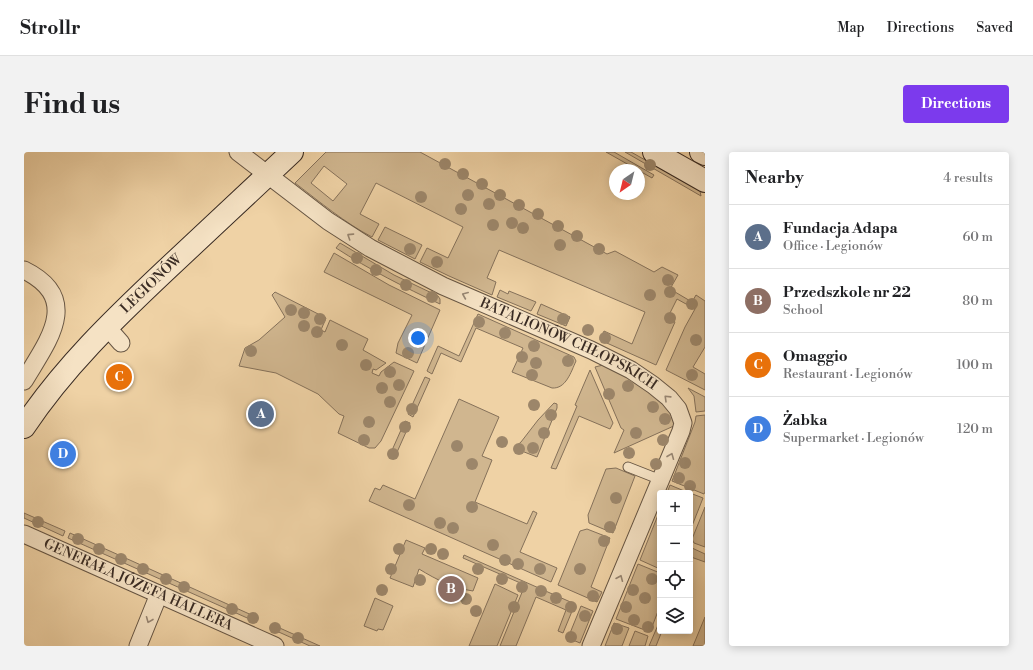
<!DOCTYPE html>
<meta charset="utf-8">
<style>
body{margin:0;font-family:"Libre Bodoni",serif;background:#f2f2f2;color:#202124}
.controls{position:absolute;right:12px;bottom:12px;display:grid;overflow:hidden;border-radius:4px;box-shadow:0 2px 10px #0003}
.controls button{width:36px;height:36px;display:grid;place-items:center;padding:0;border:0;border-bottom:1px solid #e0e0e0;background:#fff;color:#202124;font:20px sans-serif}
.compass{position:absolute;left:585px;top:12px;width:36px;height:36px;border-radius:50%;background:#fff;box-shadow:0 2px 10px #0003;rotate:215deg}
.you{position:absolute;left:394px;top:186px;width:14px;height:14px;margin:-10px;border:3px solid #fff;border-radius:50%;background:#1a73e8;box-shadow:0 0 0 6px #1a73e833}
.badge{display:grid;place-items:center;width:26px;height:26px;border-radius:50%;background:#7c3aed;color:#fff;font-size:13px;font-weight:700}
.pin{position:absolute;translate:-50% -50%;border:2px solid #fff;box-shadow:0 1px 4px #0006}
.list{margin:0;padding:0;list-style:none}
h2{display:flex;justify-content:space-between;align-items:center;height:52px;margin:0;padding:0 16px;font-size:17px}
h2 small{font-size:13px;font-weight:400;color:#757577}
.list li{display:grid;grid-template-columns:26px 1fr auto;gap:12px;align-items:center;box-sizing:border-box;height:64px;padding:0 16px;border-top:1px solid #e0e0e0}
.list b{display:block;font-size:15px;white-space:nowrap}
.list p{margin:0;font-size:13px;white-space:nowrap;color:#757577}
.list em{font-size:13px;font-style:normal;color:#757577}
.icon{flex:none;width:22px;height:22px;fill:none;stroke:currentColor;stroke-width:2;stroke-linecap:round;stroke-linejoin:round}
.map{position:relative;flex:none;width:681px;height:494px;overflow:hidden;border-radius:4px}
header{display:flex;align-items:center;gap:24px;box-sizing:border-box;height:56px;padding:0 20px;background:#fff;border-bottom:1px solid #e0e0e0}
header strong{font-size:19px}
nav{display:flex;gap:22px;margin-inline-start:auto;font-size:14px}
.intro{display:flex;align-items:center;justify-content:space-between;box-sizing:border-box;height:96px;padding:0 24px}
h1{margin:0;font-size:28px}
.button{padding:10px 18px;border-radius:4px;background:#7c3aed;color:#fff;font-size:14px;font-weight:700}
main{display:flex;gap:24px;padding:0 24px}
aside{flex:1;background:#fff;border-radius:4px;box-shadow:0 2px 10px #0003}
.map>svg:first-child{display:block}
</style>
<header>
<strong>Strollr</strong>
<nav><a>Map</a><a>Directions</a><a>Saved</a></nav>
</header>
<div class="intro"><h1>Find us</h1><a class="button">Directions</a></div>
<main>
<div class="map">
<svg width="681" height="494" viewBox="0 0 681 494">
<rect width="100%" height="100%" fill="#efd2a5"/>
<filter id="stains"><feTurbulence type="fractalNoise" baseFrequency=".005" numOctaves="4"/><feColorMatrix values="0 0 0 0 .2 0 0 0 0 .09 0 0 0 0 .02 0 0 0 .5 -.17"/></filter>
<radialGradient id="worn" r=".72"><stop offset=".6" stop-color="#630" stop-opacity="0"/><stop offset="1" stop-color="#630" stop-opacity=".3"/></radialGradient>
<path fill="#d0b68f" stroke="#85715a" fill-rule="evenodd" d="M302,0H396L583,102L591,99L630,120L638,115L654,123L646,137L668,150L672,143L681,149V195L669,215L681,222V238L642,218L661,175L671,157L653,147L645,163L651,170L632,213L576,188L580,179L608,192L621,160L475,98L463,126L472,130L468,143L425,124L396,110L403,96L424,106L439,75L352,31L336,62L355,72L348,85C321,71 296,50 271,31ZM300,14L323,32L309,49L287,31Z
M582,0H590L630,23L628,26Z
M601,0H607L676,39L677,44Z
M361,75L398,93L391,107L354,88Z
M316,91L370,123L414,144L416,147V152C380,135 346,118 312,96Z
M310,101L365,133L416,158L393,211L372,201L374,191L388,163L300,120Z
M476,138L484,142L485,139L512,150L507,159L473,145Z
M251,140L302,166L297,178L301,180L306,168L344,187L339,198L362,211L352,218L349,217L348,221L355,224L357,220L370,210L390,219L357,289L351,296H345L314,281L320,264L315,262L294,242L252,221L215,214L221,196L235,188L261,165L248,143Z
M517,152L546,165L542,174L513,162Z
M454,162L550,205L552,209C547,220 542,237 528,236L488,220L499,196L452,176L437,210L417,201L408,222L403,219L414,194L435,204Z
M579,213L611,229L640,252L647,261L652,273L590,301L600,278L597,276L571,215Z
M566,218L589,271L586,277L555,264L532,317L527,316L553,254L551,253Z
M401,225L406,227L389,265L384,262Z
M664,236L681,245V259L672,260L670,244Z
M435,247L475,265L458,304L468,308L451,350L503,372L509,359L513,361L496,400L533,416L527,430L345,349L351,336L356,338L359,333L391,347Z
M530,251L533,252V256L513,305L490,296L497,290L514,268Z
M681,263V340L680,342L648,329L671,270L672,264Z
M381,269L386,271L370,307L365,305Z
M592,316L611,324L589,381L565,371L564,363L582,317Z
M646,333L665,341H643Z
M666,341L679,346L666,379Z
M681,355V395L670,391L668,387Z
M636,358V417L616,408Z
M0,361L41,379L39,384L0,366Z
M563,377L586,386L567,435L578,440L573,450L534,433L556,379Z
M46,381L232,465V468L230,469L44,386Z
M382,388L401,396L398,402L454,426L449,439C429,436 413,428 395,417L389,435L366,426Z
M668,396L681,402V410L667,405L666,408V397Z
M440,403L551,452L539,481L534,479L542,458L512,445L492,494H476L501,433L439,406Z
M614,412L636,421V454L626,480L592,467Z
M471,432L494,443L473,494H445Z
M351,446L369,454L359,478L354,477L353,479L340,474Z
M557,454L569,459L556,491L544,486Z
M681,465V494H669Z
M590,471L605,476L598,494H581Z
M248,473H249L296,494H286L248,477Z
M634,473L636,474V479H638L632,494H625Z
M611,479L624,484L621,494H605Z"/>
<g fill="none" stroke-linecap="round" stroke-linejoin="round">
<defs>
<path id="lane" d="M604,315L637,328"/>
<g id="street">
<path id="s1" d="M214,0L304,69L346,96L419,134L567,198L607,218L629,233L645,246L654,257L659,271L657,279L567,494"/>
<path d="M0,118C59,147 23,190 0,229"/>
<path d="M83,175L97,191"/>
<path id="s2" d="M0,382L251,494"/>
<path d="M114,494L135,442"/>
</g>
<g id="secondary">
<path d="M630,0L681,29"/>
<path d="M677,0L681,2"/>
<path id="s3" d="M0,275C39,216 90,167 142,118C184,79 226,39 268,0"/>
</g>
</defs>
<use href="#lane" stroke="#675644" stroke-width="11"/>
<use href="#street" stroke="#675644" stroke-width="19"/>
<use href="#secondary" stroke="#3a2c24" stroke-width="24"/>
<use href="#lane" stroke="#f5e2c4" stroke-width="9"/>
<use href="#street" stroke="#f5e2c4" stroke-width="17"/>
<use href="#secondary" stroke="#f5e2c4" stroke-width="22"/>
</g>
<g fill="#9c866a">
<circle cx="421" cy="12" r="6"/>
<circle cx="626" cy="13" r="6"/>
<circle cx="439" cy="22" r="6"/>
<circle cx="458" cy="32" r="6"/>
<circle cx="444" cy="43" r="6"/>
<circle cx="476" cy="43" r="6"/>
<circle cx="397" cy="45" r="6"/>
<circle cx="465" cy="52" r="6"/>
<circle cx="495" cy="53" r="6"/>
<circle cx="437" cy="57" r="6"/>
<circle cx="514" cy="62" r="6"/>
<circle cx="488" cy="71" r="6"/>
<circle cx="469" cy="73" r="6"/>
<circle cx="534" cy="74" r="6"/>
<circle cx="499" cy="76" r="6"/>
<circle cx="553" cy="84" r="6"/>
<circle cx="536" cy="93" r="6"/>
<circle cx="386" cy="97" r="6"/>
<circle cx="575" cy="97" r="6"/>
<circle cx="333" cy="106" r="6"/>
<circle cx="413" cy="110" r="6"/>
<circle cx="352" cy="118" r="6"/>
<circle cx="644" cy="128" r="6"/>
<circle cx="382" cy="133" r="6"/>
<circle cx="646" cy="140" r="6"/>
<circle cx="626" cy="143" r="6"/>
<circle cx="408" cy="145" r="6"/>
<circle cx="668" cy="152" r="6"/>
<circle cx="267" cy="158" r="6"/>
<circle cx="280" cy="161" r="6"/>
<circle cx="646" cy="166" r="6"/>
<circle cx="296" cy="167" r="6"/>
<circle cx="539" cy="167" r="6"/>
<circle cx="455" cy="170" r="6"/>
<circle cx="280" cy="174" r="6"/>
<circle cx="564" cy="178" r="6"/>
<circle cx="293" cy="180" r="6"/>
<circle cx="481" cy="181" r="6"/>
<circle cx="581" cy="186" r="6"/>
<circle cx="672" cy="188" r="6"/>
<circle cx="394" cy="190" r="6"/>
<circle cx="318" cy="193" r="6"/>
<circle cx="510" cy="194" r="6"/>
<circle cx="227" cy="199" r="6"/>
<circle cx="384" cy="201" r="6"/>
<circle cx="498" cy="205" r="6"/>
<circle cx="544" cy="209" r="6"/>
<circle cx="512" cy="211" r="6"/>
<circle cx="342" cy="213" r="6"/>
<circle cx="366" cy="220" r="6"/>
<circle cx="508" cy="223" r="6"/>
<circle cx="668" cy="223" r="6"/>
<circle cx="375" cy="233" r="6"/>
<circle cx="604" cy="234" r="6"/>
<circle cx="358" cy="236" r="6"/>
<circle cx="585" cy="242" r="6"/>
<circle cx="366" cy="250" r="6"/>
<circle cx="510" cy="253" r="6"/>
<circle cx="629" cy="255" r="6"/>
<circle cx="388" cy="257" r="6"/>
<circle cx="527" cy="263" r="6"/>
<circle cx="641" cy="267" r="6"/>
<circle cx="345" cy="270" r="6"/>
<circle cx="381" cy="275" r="6"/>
<circle cx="520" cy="281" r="6"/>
<circle cx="612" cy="281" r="6"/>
<circle cx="340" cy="288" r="6"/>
<circle cx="639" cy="288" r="6"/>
<circle cx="478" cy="290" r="6"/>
<circle cx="433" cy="294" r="6"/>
<circle cx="509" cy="296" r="6"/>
<circle cx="495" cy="297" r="6"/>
<circle cx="605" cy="301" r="6"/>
<circle cx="369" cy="302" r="6"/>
<circle cx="661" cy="311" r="6"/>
<circle cx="448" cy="312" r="6"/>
<circle cx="632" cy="312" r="6"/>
<circle cx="655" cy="326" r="6"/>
<circle cx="666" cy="334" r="6"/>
<circle cx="592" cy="346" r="6"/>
<circle cx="385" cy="353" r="6"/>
<circle cx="448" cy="355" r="6"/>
<circle cx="14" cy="370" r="6"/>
<circle cx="416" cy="371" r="6"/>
<circle cx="586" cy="375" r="6"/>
<circle cx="429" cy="376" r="6"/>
<circle cx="54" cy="387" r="6"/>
<circle cx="580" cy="389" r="6"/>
<circle cx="469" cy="393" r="6"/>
<circle cx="75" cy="397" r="6"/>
<circle cx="375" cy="397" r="6"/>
<circle cx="407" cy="397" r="6"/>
<circle cx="419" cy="402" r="6"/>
<circle cx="97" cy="407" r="6"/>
<circle cx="481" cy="408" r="6"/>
<circle cx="494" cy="412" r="6"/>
<circle cx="119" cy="417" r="6"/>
<circle cx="367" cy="417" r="6"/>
<circle cx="454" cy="417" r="6"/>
<circle cx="516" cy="417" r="6"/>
<circle cx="556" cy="417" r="6"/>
<circle cx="142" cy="427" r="6"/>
<circle cx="478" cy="427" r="6"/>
<circle cx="628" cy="427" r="6"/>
<circle cx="396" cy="428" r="6"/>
<circle cx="160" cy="435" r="6"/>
<circle cx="498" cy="435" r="6"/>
<circle cx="358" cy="438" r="6"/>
<circle cx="609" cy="438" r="6"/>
<circle cx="517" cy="439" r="6"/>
<circle cx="569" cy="444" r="6"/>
<circle cx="532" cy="446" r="6"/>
<circle cx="621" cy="446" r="6"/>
<circle cx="442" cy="447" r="6"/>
<circle cx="490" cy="455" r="6"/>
<circle cx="547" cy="455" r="6"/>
<circle cx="602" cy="455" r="6"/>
<circle cx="208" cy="457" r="6"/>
<circle cx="452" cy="459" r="6"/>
<circle cx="561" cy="464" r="6"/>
<circle cx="229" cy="466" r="6"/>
<circle cx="610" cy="468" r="6"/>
<circle cx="624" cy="475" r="6"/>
<circle cx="251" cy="476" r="6"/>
<circle cx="593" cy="477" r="6"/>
<circle cx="547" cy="485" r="6"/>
<circle cx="274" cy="486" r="6"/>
</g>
<defs><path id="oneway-chevron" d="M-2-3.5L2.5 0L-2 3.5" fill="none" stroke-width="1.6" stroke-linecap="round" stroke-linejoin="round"/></defs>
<g stroke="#988774">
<use href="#oneway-chevron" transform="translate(326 84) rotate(-147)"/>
<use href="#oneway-chevron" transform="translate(441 143) rotate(-157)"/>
<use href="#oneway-chevron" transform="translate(643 246) rotate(-136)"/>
<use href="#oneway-chevron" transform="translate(647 304) rotate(-68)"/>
<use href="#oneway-chevron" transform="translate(596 426) rotate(-67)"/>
<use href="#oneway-chevron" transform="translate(125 468) rotate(112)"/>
</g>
<g text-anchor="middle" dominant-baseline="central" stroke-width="3.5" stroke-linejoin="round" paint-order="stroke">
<g font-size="14" fill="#3a2c24" stroke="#f5e2c4">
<text stroke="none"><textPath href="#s3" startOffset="192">LEGIONÓW</textPath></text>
<text stroke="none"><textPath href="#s1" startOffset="384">BATALIONÓW CHŁOPSKICH</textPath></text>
<text stroke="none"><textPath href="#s2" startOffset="125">GENERAŁA JÓZEFA HALLERA</textPath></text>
</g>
</g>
<rect width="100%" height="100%" filter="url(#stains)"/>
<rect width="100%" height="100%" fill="url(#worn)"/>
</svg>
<div class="controls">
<button>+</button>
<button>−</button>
<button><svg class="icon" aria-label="locate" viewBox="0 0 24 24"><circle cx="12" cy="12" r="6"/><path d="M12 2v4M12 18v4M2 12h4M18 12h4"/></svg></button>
<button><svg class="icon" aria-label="layers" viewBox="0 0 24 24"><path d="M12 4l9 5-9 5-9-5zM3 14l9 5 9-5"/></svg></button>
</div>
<svg class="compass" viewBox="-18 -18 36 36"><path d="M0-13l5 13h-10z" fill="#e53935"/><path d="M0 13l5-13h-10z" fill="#757577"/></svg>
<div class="you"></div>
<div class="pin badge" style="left:237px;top:262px;background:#5c6f8a">A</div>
<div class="pin badge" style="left:427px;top:437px;background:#8d6e63">B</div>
<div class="pin badge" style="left:95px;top:225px;background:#e8710a">C</div>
<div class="pin badge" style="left:39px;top:302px;background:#3f7fe0">D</div>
</div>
<aside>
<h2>Nearby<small>4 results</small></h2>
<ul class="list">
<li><span class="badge" style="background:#5c6f8a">A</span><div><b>Fundacja Adapa</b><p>Office · Legionów</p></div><em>60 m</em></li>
<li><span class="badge" style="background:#8d6e63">B</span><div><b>Przedszkole nr 22</b><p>School</p></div><em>80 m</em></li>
<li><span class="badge" style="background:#e8710a">C</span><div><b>Omaggio</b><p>Restaurant · Legionów</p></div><em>100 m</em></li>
<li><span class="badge" style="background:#3f7fe0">D</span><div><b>Żabka</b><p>Supermarket · Legionów</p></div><em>120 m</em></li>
</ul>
</aside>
</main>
